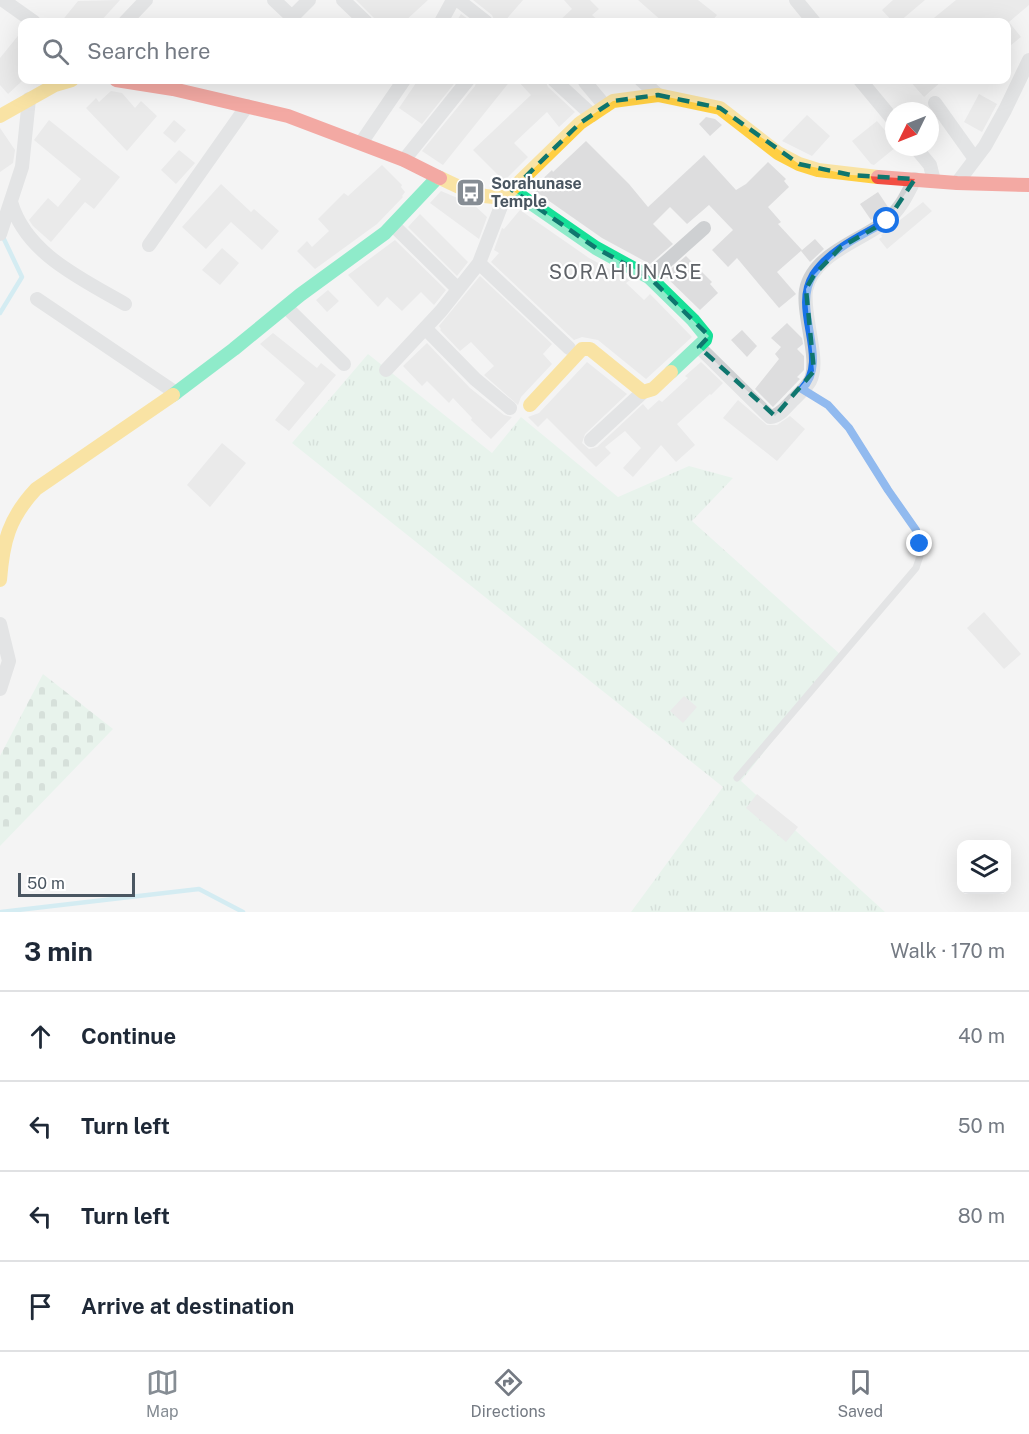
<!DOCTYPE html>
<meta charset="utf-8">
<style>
body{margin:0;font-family:"Public Sans",sans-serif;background:#f2f2f3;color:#1f2937}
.controls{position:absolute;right:18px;bottom:18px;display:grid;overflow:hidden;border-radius:12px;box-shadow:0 6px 24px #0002}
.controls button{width:54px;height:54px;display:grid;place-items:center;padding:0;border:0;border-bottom:2px solid #e0e1e3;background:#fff;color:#1f2937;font:30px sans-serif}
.compass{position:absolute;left:885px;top:102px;width:54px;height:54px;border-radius:50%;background:#fff;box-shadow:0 6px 24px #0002;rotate:227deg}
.scale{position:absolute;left:18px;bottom:15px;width:117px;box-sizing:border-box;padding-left:6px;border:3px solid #4a5661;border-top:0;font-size:16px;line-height:21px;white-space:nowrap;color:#4a5661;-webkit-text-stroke:4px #fff;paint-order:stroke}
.stop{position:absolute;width:18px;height:18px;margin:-14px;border:4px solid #1a73e8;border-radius:50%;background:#fff}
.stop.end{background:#1a73e8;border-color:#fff;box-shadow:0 2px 6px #0008}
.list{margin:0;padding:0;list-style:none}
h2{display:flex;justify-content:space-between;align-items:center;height:78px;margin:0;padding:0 24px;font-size:26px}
h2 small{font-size:20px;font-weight:400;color:#747a83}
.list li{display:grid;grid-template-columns:39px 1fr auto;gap:18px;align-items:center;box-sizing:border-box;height:90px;padding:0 24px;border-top:2px solid #e0e1e3}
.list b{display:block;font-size:22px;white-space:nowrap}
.list em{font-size:20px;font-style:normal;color:#747a83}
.icon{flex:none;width:33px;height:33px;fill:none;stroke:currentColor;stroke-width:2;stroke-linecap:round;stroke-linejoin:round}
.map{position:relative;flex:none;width:1029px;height:912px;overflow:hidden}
.search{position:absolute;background:#fff;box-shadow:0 6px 24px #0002;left:18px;right:18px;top:18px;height:66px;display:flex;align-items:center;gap:15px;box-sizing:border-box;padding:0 21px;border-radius:12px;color:#747a83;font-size:22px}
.sheet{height:438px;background:#fff}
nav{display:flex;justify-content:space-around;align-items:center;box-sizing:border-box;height:84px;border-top:2px solid #e0e1e3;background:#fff;font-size:16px;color:#747a83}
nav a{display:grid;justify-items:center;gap:3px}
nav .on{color:#868d94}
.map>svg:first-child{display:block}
</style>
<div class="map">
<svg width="1029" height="912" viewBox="0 0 1029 912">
<defs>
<pattern id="grass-tufts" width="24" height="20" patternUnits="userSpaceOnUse" patternTransform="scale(1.5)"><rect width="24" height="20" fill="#d9f2e3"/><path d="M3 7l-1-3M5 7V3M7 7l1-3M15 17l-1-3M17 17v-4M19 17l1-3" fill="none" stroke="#b2c7bb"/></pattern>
<pattern id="cemetery-stones" width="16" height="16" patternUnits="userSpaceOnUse" patternTransform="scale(1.5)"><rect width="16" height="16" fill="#d9f2e3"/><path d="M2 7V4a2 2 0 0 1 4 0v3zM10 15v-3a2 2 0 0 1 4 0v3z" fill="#b2c7bb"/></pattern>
</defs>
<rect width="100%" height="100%" fill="#f4f4f4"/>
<path fill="url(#grass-tufts)" d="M368,354L492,453L521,417L618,497L689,466L733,478L692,521L841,655L741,781L885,912H631L723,787L292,443Z"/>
<path fill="url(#cemetery-stones)" d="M43,674L113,729L0,846V756Z"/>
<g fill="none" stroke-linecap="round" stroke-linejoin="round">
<path stroke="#aee2f0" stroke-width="4.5" d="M0,313L22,277L2,235
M1,912L199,889L243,912"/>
</g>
<path fill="#ddddde" d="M120,0L100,22H61L78,1Z
M356,0H428L404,22H378Z
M473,0H523L504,22H495L492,15Z
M564,0H590L599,9L592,15L600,22H558L572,9Z
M638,0H698L717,15L711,22H663Z
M893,0H925L899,22H893L882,10Z
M956,0H1029V5L1009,22L1021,37L1006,49V22H929Z
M461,14L472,22H456Z
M22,31V81L8,94L0,85V58Z
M418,80H457L422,124L399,108Z
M477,80H511L443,165L422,151L475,86Z
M517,80H545L548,87L575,112L559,127L547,112L514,143L528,157L504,181L473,150L531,95Z
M909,80H943L924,97Z
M111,91L122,93L135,108L141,101L157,116L127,151L86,108L96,98L99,102Z
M979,94L997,104L982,132L964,122Z
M807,115L830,136L812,156L782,141Z
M706,117L715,119L722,125L710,136L699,124Z
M49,120L120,177L94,209L85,202L51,242L33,226L29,220L48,198L58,207L81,179L34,140Z
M174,120L186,130L175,143L163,133Z
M877,121L894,141V147H896L874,165L871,164L852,141Z
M0,128L15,150L13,163L0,172Z
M586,141L629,184L648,207L704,155L736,190L746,184L768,162L786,179L784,181L789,187L768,207L781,222L778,224L802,250L777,272L796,294L779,308L737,258L728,267L712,250L733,230L709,205L687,224L670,207L653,224L673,244L650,264L602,238L532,189L552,170L553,172Z
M179,150L195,163L176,184L161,170Z
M382,165L402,185L401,187L405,192L402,196L403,197L377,224L315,269L297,251L307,241L312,247L329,231L318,219L344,193L348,196Z
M221,184L251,212L254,209L279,231L262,250L231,222L206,249L182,227Z
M441,191L474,205L487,217L479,239L430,203Z
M878,192L888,207L871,220L860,204Z
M923,202L932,211L887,249L879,239L882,237L881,235Z
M520,210L589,258L630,280L626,283L644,300L650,294L692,337L646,379L598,340L582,337L574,340L491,262L499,253L494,250L502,228L504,229Z
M420,214L468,262L457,276L408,227Z
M815,239L824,249L810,262L801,251Z
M395,240L446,290L434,305L421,292L402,311L387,297L378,307L348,275Z
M222,248L239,263L220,285L202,270Z
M686,256L712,282L710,284L718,293L700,310L664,275Z
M480,276L552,344L543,354L552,364L521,397L518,405L484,375L494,366L471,342L460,351L440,330L441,329L439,326Z
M328,290L339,301L327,312L316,300Z
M787,323L802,338L803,344L797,349L804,356V370L797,377L800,379L773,407L755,389L779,359L775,354L781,347L771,338Z
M742,330L757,346L747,357L731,340Z
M273,333L317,368L321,363L336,375L289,431L275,420L305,383L260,344Z
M427,343L470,388L504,415L512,417L491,439L471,420L472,418L453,398L449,403L427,381L422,386L403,366Z
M587,362L627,394L585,434L582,443L589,449L597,447L643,404L648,410L659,400L662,402L688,378L685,376L701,362L723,383L711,395L710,394L677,424L695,445L676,462L661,445L633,477L623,468L641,448L625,431L605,447L611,453L596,467L547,418L538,427L528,417L539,413Z
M738,400L767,425H777L790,416L805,429L777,461L723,418Z
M222,443L246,463L210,507L187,485Z
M984,612L1021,654L1004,669L967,628Z
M684,696L697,707L683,723L670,711Z
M757,794L798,827L786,842L746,808Z"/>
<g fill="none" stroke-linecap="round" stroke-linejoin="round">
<path stroke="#ced0d2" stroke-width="7" d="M737,778L916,568L920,556V544L916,530L888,490L849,428L828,405L803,389"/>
<path stroke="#ced0d2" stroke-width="14" d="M3,0L34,22
M274,0L292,17L309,0
M343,0L366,22
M458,0L486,22
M796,0L814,22
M125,22L146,0
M441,22L453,0
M554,80L592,115
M641,80L658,95
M860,80L894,121
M585,82L605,106
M935,103L975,159
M361,143L404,80
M915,147L930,165L934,181
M404,160L468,80
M957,183L985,146L1005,110L1029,60
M11,202C26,254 82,279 125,304
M393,225L458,289
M0,234L22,167L29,99
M149,245L247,106
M479,263L569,348
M649,277L704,228
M37,299L176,393
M286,307L344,364
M425,328L475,379L510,408
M699,347L770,417C780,416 786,407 792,401C798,395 806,388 810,381C821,361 802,315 806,290C813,253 864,240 887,220C901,209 907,194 915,179
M386,370L441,311L479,263L505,196
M591,440L643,392
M0,624L9,661L0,689"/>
<path stroke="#16e098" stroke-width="14" d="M512,190L596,248L649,277L693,320L706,336L705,340L671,372
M173,395L234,349L300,295L385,233L438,177"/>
<path stroke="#ffcf43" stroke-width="14" d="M0,116L55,85L72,80
M440,178C460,187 483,201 505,196L580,123L613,101L658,95L720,108L778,153L799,164L818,170L878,177
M530,405L582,349H590L643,392L653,389L671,372
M0,580C3,541 9,518 36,489L173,395"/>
<path stroke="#f24e42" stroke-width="14" d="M116,80L173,89L288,116L404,160L440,178
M878,177L957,183L1029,185"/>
</g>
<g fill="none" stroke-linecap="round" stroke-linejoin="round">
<path stroke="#1a73e8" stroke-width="8" d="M887,221C861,236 830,249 813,275C791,311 831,359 802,389L828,405L849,428L888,490L916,530L920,544"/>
</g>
<path d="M0 0H1029V912H0ZM658,95L720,108L799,164L851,175L915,179L887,221L841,247L814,275L806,289L814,371L775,416L699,347L709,336L649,277L596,248L512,190L580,123L613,101Z" fill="#f4f4f4" fill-opacity=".55" fill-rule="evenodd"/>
<path fill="none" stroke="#0f766e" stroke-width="4.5" stroke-dasharray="12 8" stroke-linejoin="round" d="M658,95L720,108L799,164L851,175L915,179L887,221L841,247L814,275L806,289L814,371L775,416L699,347L709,336L649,277L596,248L512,190L580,123L613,101Z"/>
<defs>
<symbol id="bus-square" viewBox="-11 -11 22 22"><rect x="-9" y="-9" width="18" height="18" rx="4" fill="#868d94" stroke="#fff"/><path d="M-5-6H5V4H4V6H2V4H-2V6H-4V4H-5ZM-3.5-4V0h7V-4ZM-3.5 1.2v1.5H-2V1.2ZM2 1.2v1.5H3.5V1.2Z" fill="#fff"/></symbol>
</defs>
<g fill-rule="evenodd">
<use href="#bus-square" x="454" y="176" width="33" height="33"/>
</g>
<g text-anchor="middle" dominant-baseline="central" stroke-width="4.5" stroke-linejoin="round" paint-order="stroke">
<g font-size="16" font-weight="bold" fill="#4a5661" stroke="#fff" text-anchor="start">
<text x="491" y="183">Sorahunase<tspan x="491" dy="18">Temple</tspan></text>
</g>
<g font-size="20" letter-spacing="1.5" fill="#5f6368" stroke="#fff">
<text x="626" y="272">SORAHUNASE</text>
</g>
</g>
</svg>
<div class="controls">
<button><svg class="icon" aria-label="layers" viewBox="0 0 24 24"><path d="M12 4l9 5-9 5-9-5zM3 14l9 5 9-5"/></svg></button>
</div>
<svg class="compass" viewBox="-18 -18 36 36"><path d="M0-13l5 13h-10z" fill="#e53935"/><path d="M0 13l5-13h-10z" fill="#747a83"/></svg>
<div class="scale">50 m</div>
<div class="stop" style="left:887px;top:221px"></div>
<div class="stop end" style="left:920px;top:544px"></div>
<div class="search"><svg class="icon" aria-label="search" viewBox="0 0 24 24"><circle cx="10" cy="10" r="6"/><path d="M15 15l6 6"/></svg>Search here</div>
</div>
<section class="sheet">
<h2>3 min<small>Walk · 170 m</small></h2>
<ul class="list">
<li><svg class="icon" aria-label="ahead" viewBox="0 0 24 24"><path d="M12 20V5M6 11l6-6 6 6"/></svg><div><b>Continue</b></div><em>40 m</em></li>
<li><svg class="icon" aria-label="left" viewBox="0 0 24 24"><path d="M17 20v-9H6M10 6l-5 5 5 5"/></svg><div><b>Turn left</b></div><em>50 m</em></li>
<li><svg class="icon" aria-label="left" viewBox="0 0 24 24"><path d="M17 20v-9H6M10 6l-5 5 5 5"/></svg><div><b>Turn left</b></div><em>80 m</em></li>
<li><svg class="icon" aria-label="arrive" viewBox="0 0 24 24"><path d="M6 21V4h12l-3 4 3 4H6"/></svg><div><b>Arrive at destination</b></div></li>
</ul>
</section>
<nav>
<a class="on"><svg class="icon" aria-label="map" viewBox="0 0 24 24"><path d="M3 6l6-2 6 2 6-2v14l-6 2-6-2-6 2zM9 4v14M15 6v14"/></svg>Map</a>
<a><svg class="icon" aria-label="directions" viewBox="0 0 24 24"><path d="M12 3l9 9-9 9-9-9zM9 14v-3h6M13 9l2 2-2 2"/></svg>Directions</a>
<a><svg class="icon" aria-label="saved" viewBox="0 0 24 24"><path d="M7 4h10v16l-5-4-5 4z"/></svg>Saved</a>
</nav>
